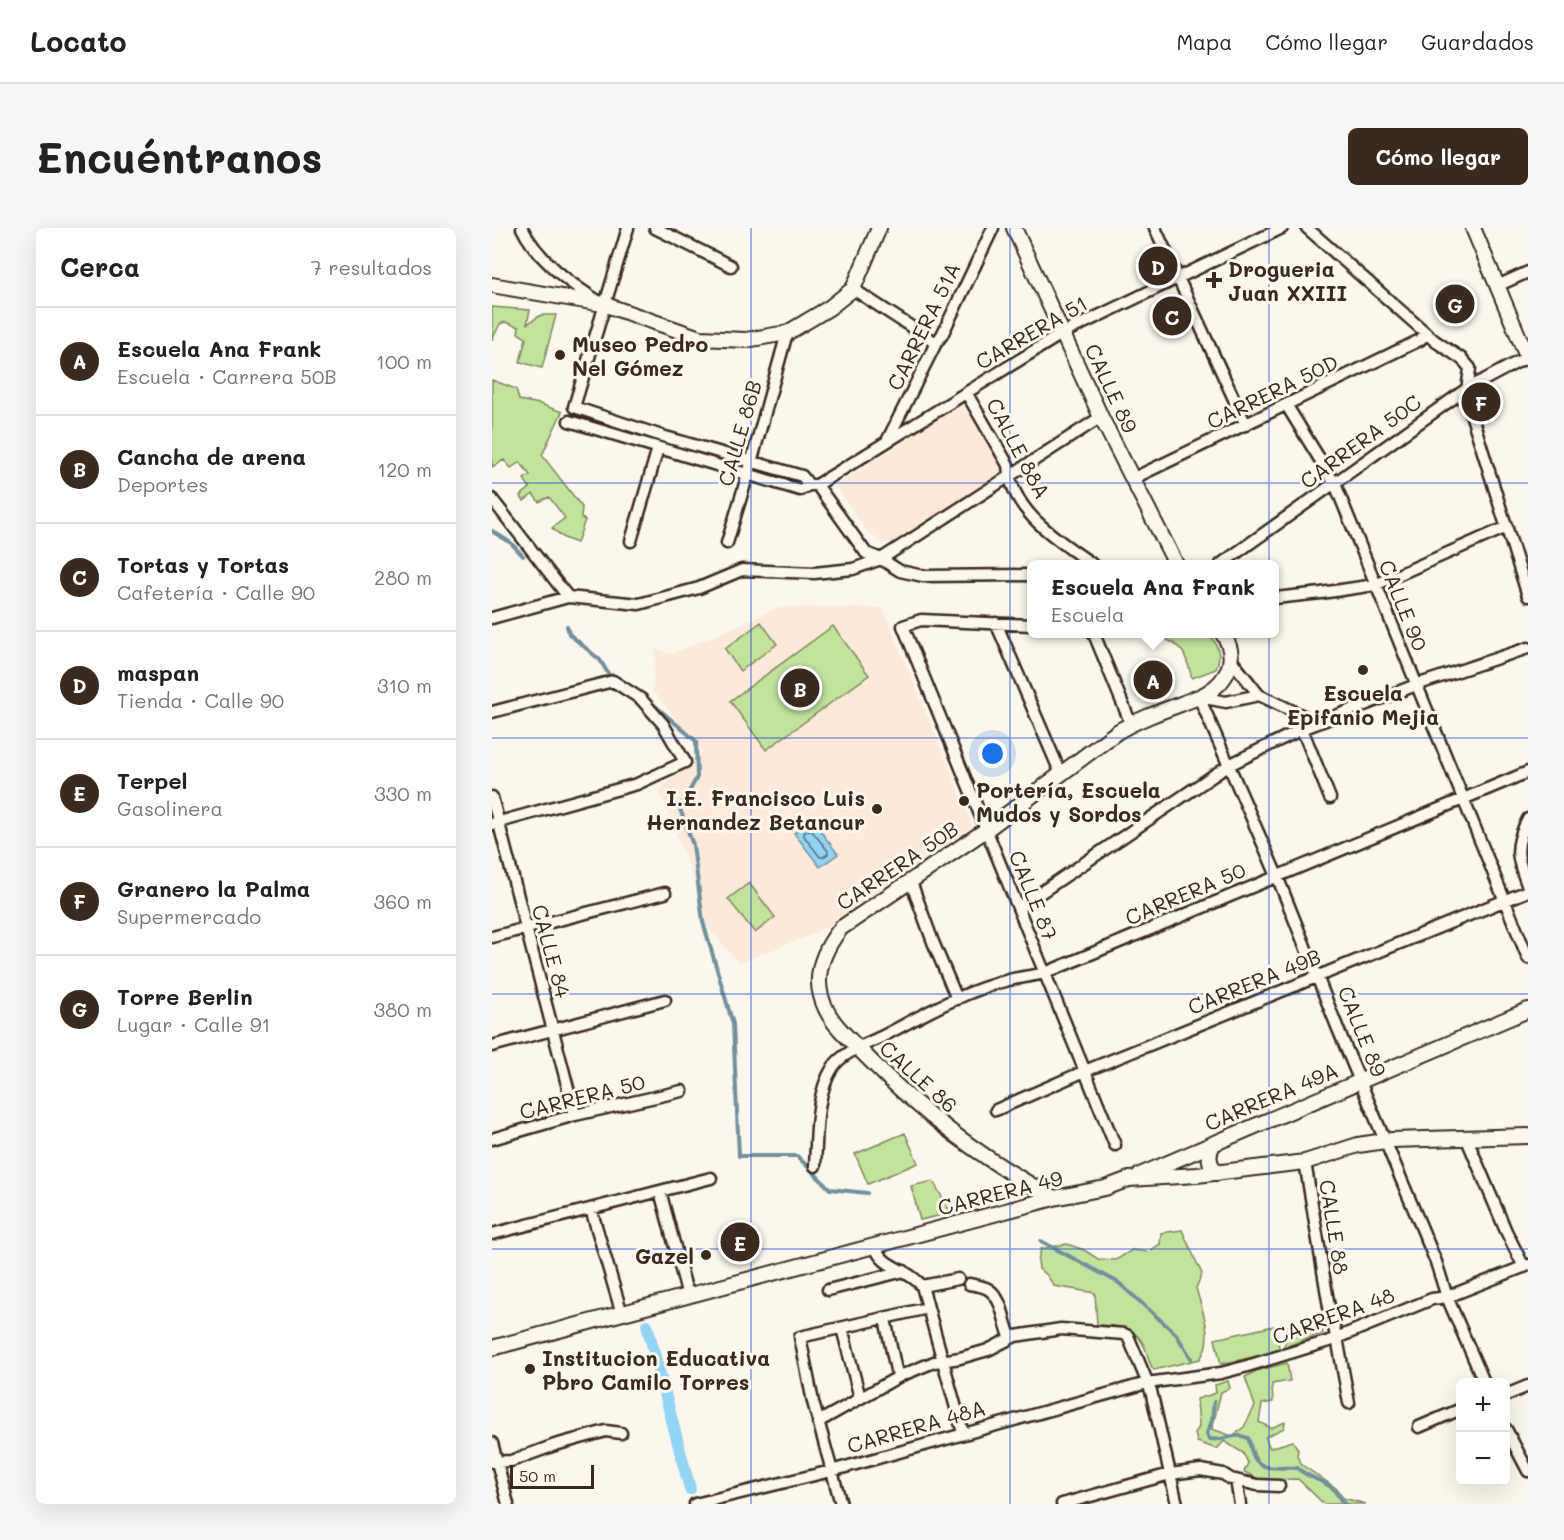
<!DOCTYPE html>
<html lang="es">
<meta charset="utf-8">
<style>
body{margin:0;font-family:Mali,sans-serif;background:#f6f6f6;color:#222}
.controls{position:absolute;right:18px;bottom:18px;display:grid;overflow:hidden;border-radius:9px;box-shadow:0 6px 24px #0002}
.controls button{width:54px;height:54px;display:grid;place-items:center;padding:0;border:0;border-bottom:2px solid #e0e0e0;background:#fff;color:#222;font:30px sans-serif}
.scale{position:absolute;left:18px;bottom:15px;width:84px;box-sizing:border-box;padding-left:6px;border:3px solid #3b2a1e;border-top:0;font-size:16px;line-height:21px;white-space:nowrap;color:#3b2a1e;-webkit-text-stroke:4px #fbf7ec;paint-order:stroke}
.you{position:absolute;left:501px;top:526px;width:21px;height:21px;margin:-15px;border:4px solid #fff;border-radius:50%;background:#1a73e8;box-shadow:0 0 0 9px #1a73e833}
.badge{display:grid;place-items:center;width:39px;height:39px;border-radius:50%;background:#3b2a1e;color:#fff;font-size:20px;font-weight:700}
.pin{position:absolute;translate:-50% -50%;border:3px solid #fff;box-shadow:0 2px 6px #0006}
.popup{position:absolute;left:535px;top:332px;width:252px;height:78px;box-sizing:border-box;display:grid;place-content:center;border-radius:9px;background:#fff;filter:drop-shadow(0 2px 4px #0005);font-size:20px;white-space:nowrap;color:#767676}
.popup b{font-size:22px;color:#222}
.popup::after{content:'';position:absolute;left:50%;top:100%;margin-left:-12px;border:12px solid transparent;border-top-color:#fff}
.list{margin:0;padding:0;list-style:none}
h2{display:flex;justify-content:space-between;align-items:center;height:78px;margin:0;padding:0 24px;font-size:26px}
h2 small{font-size:20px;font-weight:400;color:#767676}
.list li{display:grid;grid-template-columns:39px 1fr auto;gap:18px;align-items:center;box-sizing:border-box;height:108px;padding:0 24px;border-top:2px solid #e0e0e0}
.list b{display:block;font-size:22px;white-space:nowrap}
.list p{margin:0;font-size:20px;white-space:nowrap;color:#767676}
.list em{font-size:20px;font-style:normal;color:#767676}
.map{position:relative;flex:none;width:1036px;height:1276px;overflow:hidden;border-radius:9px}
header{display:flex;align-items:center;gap:36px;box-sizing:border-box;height:84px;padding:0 30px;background:#fff;border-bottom:2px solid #e0e0e0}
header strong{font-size:28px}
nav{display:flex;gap:33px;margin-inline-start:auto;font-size:21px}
.intro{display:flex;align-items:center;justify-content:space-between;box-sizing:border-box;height:144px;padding:0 36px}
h1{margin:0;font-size:42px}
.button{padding:15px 27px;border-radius:9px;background:#3b2a1e;color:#fff;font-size:21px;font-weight:700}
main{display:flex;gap:36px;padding:0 36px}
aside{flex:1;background:#fff;border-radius:9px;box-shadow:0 6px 24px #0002}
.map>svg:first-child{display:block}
</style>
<header>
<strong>Locato</strong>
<nav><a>Mapa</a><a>Cómo llegar</a><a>Guardados</a></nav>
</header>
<div class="intro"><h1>Encuéntranos</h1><a class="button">Cómo llegar</a></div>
<main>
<aside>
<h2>Cerca<small>7 resultados</small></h2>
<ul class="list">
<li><span class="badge">A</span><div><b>Escuela Ana Frank</b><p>Escuela · Carrera 50B</p></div><em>100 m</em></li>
<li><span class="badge">B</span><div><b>Cancha de arena</b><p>Deportes</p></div><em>120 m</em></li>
<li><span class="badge">C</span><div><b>Tortas y Tortas</b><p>Cafetería · Calle 90</p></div><em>280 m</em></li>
<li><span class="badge">D</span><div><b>maspan</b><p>Tienda · Calle 90</p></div><em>310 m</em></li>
<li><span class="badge">E</span><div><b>Terpel</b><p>Gasolinera</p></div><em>330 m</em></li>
<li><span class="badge">F</span><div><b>Granero la Palma</b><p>Supermercado</p></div><em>360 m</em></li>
<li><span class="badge">G</span><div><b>Torre Berlin</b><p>Lugar · Calle 91</p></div><em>380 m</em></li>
</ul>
</aside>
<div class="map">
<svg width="1036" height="1276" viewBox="0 0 1036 1276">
<rect width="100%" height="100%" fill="#fbf7ec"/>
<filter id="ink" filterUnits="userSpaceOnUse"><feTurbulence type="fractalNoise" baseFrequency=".0167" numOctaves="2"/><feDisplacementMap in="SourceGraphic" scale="12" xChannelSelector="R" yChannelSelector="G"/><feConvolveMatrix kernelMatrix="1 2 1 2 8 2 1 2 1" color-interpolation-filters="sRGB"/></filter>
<g filter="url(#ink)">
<path fill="#fce9da" d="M469,175L511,238L510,248L399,315H389L371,299L344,258Z
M288,379L391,380L481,598L328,703L247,735L211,694L203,654L167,562L211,524L161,463L163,421L180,426Z"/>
<path fill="#c1e39c" stroke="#7e865d" stroke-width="1.5" d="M0,79L38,82L35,96L49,87H64L50,140L28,134L34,110L26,105L27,99L13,94L8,96L0,112Z
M0,152L24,161L27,172L48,176L70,184L50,227L90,279L89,290L93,292L85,315L72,310L60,300L73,290L57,269L47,274L41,266L32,273L28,268L38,260L32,251L38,247L28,234L19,240L12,232L0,239Z
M269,394L285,416L248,443L233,421Z
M341,398L377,447L274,522L238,473Z
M676,406H717C726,417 730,426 724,441L700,450C694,430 694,420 673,411Z
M257,655L283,689L263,705L236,671Z
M413,905L426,935L376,956L363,926Z
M441,953L459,985L428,992L419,958Z
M690,1002L710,1046L704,1060C710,1083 723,1109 708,1131L662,1142C657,1136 657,1132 655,1125C646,1098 630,1098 605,1097L603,1065L562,1058L555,1047L547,1041L546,1032L549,1021L575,1016L592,1022L606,1031L624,1032L640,1022L656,1024L668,1016L669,1005Z
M828,1089L831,1105L792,1119L796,1098Z
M782,1098L788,1123L729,1136L723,1111Z
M795,1135L798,1153L780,1156L781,1174L770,1176L767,1194L779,1200L793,1194L792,1200L773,1209L778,1220L801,1213L806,1222L805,1228L810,1237L844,1260L851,1270L874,1276H832L806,1251L769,1252L752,1244L756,1235L751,1225L732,1213L725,1221L705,1214L703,1205L707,1199L705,1171L724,1165L723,1157L736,1153L738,1160L729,1164L720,1201L740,1208L752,1199L763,1178L753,1149L764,1143Z"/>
<path fill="#92d4f4" stroke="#6f909e" stroke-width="1.5" d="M320,592L346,626L328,639L302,605Z"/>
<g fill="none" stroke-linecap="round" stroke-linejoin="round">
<path stroke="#5e6e74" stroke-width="1.5" d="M317,602L320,603L336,623V626L331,629H328L312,608V605Z"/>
<path stroke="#6f909e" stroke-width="4" d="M0,303L19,315L31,328
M75,398L77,406L108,432L117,447L122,450
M154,470L204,513L205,549L188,581L201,617L211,694L241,796L247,928H305L338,961L375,965
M549,1013L627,1055L684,1106L699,1130
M722,1174L720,1193L715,1205L717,1211C734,1214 740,1203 756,1210C758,1215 758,1219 760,1224C766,1246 788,1238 805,1240C818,1251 831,1252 840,1260C846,1265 847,1272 853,1276"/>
<path stroke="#92d4f4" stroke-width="12" d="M155,1097L198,1261"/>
<defs>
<path id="minor" d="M30,0C45,31 77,55 106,73
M136,0L82,179L170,208L310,248L317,257
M163,0L239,38
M663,0L754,197
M815,0L943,113L970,131L978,140C977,153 973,163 976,176L1036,368
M1005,58L1036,44
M361,61L444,115
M475,166L516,237C519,284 565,311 600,336
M795,178L843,256L1036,730
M77,193L308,262L317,257H325L571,105L790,0
M395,213L444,115L450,107L501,0
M640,251L928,112L934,105
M325,257L374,325L389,331L609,189
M0,271L76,369
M139,313L166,220
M235,315L256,246L295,105
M729,336L973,162L1035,129
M783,370L829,365L883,357L1015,299
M0,390L76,369L147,376L207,360L250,342L322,345L361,341L389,331L408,343L431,348L540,347
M504,395L569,546
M540,397L429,392L411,398L623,917
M602,406L639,496
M740,433L767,467L826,495
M707,469L785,648L846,801L944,1034L955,1069L992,1154
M707,469L734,474L767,467
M0,484L121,453L149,471L171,496L193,534L145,556L0,596
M810,501L838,570
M0,569L83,887
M1036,591C1021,619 1025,631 1036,659
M419,654L441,714L465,771
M526,680L737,537L810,501L924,457L1036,420
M0,709L173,665
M0,818L173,772
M504,882L593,843L1036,663
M976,910L977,916L1014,1003L1032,1039
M0,911L83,887L190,863
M813,934L838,1085L846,1115L857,1175
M323,938C325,907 323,867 341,839C351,824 375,816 391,808C431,787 472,763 517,752C529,749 541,748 553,745L1036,544
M168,963L219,950
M99,981L130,1086
M0,1006L168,963L196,1068
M383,1018C390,1041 416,1040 430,1058L471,1205
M477,1056C483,1057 491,1058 496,1061C512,1071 511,1095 519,1110
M430,1058L466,1051
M336,1062L412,1043
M393,1091L404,1142L408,1148
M350,1100L368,1170
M1014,1167L1036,1158
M326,1194L408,1148L442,1134L468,1130L496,1122L523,1108L569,1101L632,1106L636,1108L659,1163L685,1276
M927,1199L969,1181
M1014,1201L1036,1243
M0,1215L16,1276
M0,1234L19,1233L63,1217L114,1203L129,1205
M744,1252L748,1276
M203,1276L339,1243L655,1155L729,1145L752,1139L837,1113L940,1071L955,1069L1036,1037
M349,1276L321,1174L308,1109L436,1080
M570,1276L678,1246L709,1242L731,1246L739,1251L765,1257L787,1258"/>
<path id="tertiary" d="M522,0L609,189L684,336
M981,0L1036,131
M0,57L111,76L208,110L254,112L295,105L337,80L361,61L387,0
M722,915C715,926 716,937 726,945
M648,947L1036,782
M562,970C489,930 430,886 372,826C355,808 336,794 329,768C322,743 334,719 349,700L494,602L625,504C645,492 667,484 689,476C697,472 707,470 715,465C738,451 746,428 731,406
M0,1120L562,970L613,960L637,951L705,947L813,934L866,917L900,912L1036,908"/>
</defs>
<use href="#minor" stroke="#3b2a1e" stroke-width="15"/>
<use href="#tertiary" stroke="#3b2a1e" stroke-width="18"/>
<use href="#minor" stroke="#fbf7ec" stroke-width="10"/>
<use href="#tertiary" stroke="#fbf7ec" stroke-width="14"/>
</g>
</g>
<path fill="none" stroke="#1d4ed8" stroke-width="1.5" stroke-opacity="0.55" d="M259,0V1276M518,0V1276M777,0V1276M0,255H1036M0,510H1036M0,766H1036M0,1021H1036"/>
<g fill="#3b2a1e" stroke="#fbf7ec" stroke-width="2">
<path d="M719 43h6v6h6v6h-6v6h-6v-6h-6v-6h6z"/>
<circle cx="68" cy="127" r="6"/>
<circle cx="871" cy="442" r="6"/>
<circle cx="472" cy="573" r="6"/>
<circle cx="385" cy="581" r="6"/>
<circle cx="214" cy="1027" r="6"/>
<circle cx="38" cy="1141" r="6"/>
</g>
<g text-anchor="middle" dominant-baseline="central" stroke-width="6" stroke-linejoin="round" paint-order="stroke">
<g font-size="21" font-weight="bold" fill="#3b2a1e" stroke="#fbf7ec" text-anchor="start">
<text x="736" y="40">Drogueria<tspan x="736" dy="24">Juan XXIII</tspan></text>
<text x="80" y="115">Museo Pedro<tspan x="80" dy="24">Nel Gómez</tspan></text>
<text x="871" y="464" text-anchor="middle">Escuela<tspan x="871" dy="24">Epifanio Mejia</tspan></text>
<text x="484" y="561">Portería, Escuela<tspan x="484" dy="24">Mudos y Sordos</tspan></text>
<text x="373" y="569" text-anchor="end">I.E. Francisco Luis<tspan x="373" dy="24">Hernandez Betancur</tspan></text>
<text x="202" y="1027" text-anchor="end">Gazel</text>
<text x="50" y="1129">Institucion Educativa<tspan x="50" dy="24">Pbro Camilo Torres</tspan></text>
</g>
<g font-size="21" fill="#3b2a1e" stroke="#fbf7ec">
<text transform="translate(431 98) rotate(-64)">CARRERA 51A</text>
<text transform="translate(539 104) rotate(-30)">CARRERA 51</text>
<text transform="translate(620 160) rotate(65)">CALLE 89</text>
<text transform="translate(780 163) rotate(-26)">CARRERA 50D</text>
<text transform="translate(247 205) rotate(-74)">CALLE 86B</text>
<text transform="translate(868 213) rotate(-36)">CARRERA 50C</text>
<text transform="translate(527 220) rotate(62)">CALLE 88A</text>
<text transform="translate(912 377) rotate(68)">CALLE 90</text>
<text transform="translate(405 637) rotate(-34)">CARRERA 50B</text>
<text transform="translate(693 665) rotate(-23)">CARRERA 50</text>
<text transform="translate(542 667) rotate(68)">CALLE 87</text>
<text transform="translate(60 723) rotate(75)">CALLE 84</text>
<text transform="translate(762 753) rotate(-22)">CARRERA 49B</text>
<text transform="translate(871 803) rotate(68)">CALLE 89</text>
<text transform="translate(427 848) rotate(42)">CALLE 86</text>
<text transform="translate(90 868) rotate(-14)">CARRERA 50</text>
<text transform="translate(779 868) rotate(-23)">CARRERA 49A</text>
<text transform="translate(508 964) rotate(-14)">CARRERA 49</text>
<text transform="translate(843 999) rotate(81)">CALLE 88</text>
<text transform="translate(841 1087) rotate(-20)">CARRERA 48</text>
<text transform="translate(424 1198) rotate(-16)">CARRERA 48A</text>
</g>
</g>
</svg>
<div class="controls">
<button>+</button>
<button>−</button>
</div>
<div class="scale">50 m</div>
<div class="you"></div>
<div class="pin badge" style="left:661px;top:452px">A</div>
<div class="popup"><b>Escuela Ana Frank</b>Escuela</div>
<div class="pin badge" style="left:308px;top:460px">B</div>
<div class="pin badge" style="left:680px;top:88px">C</div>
<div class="pin badge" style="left:666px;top:38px">D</div>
<div class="pin badge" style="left:248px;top:1014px">E</div>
<div class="pin badge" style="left:989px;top:174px">F</div>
<div class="pin badge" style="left:963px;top:76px">G</div>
</div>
</main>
